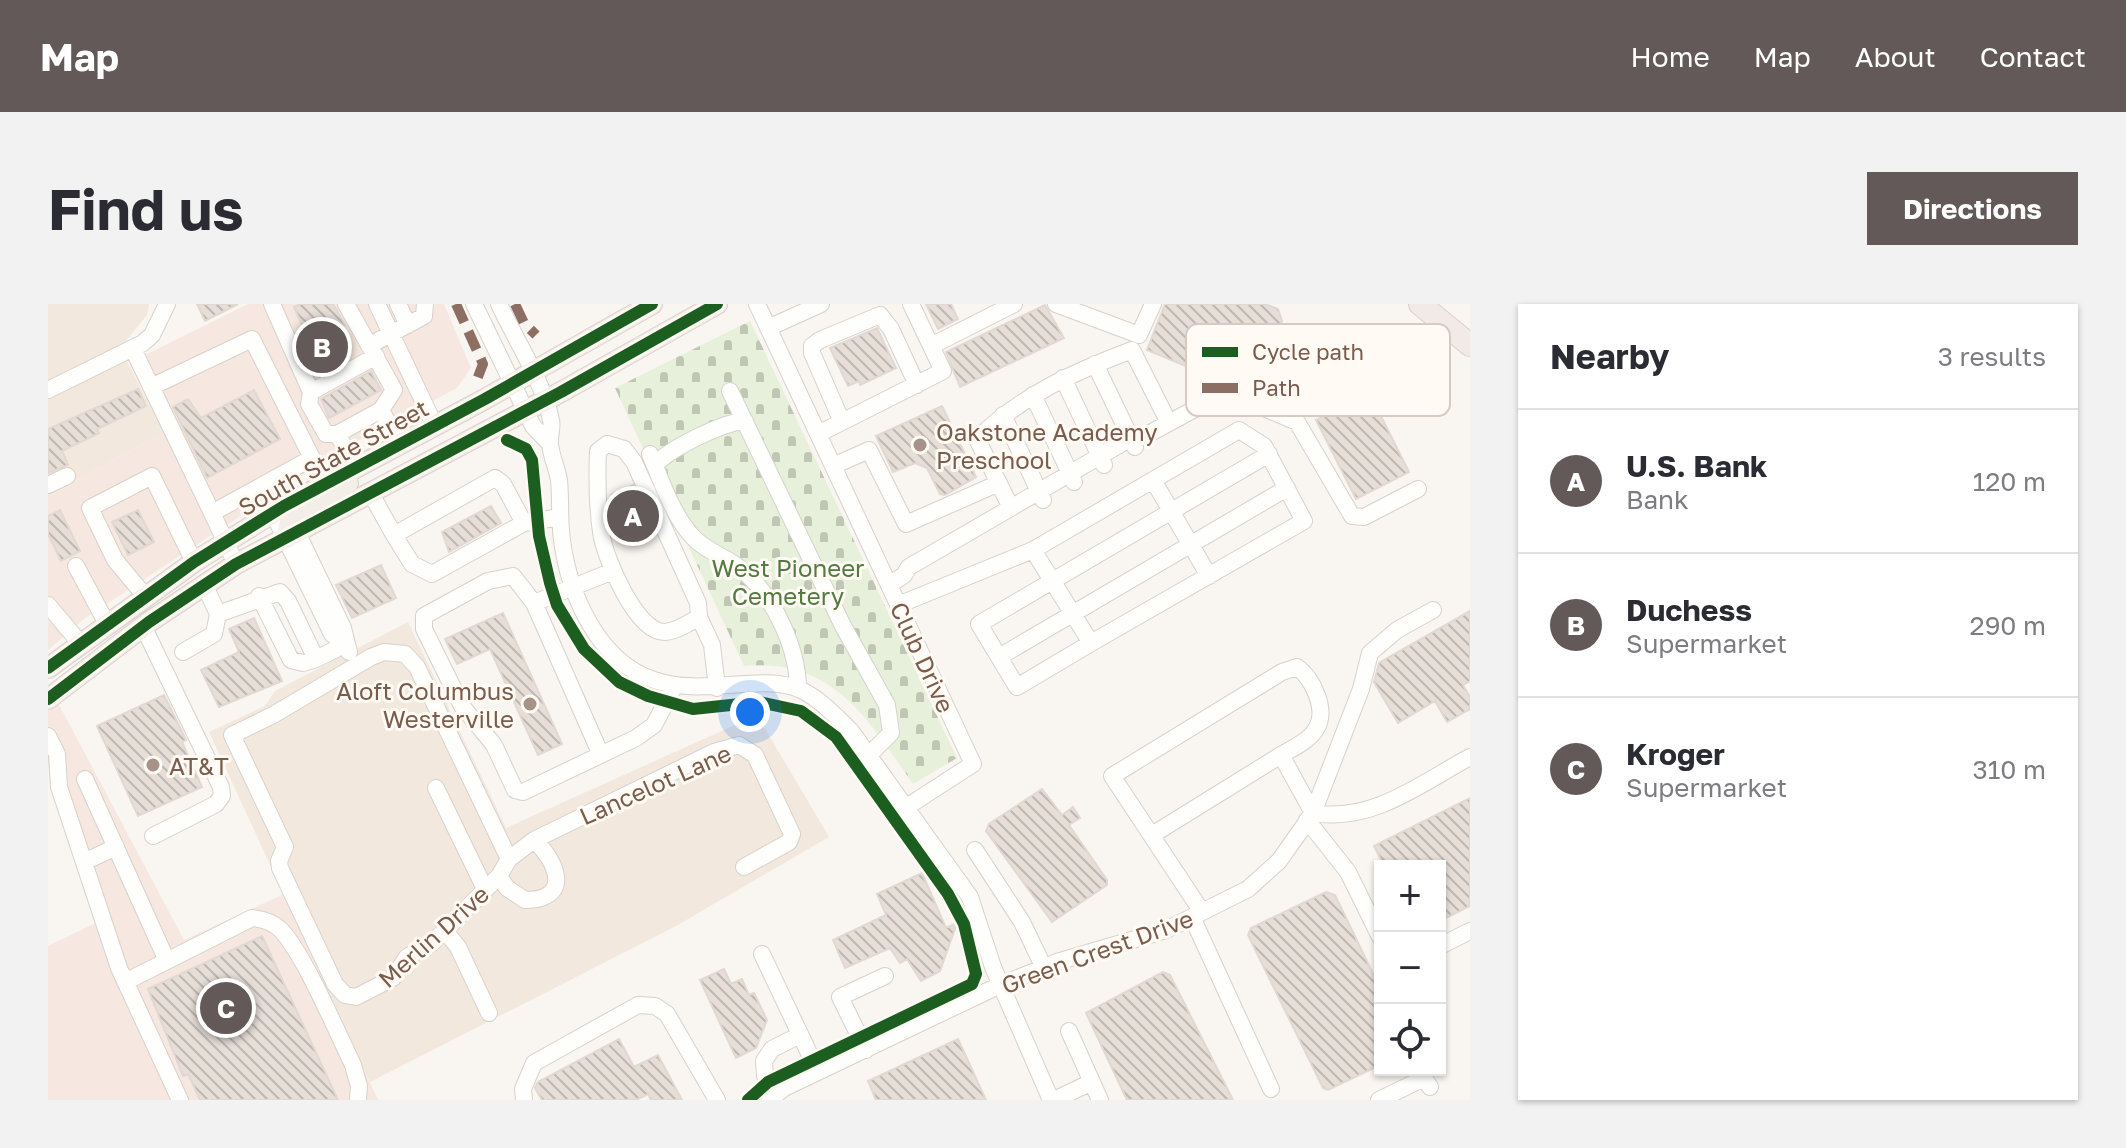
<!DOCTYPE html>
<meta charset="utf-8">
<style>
body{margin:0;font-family:"Golos Text",sans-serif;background:#f2f2f3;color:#2b2b33}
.controls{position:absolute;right:24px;bottom:24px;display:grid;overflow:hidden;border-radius:0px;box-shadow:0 2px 6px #0004}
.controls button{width:72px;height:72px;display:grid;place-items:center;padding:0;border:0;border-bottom:2px solid #e1e1e2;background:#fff;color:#2b2b33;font:40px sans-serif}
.you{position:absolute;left:702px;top:408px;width:28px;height:28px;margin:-20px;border:6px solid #fff;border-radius:50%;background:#1a73e8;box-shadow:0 0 0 12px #1a73e833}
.badge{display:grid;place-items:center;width:52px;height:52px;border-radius:50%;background:#625958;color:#fff;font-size:26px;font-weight:700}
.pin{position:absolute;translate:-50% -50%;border:4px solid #fff;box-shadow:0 2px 8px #0006}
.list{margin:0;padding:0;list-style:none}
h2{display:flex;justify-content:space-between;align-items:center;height:104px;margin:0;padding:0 32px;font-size:34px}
h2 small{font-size:26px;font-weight:400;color:#7c7c81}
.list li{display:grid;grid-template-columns:52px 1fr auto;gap:24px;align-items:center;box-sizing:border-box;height:144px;padding:0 32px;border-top:2px solid #e1e1e2}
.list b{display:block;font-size:30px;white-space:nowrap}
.list p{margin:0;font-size:26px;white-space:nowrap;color:#7c7c81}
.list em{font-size:26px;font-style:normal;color:#7c7c81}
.icon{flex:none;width:44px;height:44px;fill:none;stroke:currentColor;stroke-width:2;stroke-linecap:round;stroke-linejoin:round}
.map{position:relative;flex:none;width:1422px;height:796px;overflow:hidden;border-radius:0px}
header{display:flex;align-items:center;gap:48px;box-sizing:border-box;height:112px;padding:0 40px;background:#625958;color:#fff}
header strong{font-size:38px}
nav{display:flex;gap:44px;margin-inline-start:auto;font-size:28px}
.intro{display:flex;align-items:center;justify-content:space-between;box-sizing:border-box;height:192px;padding:0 48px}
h1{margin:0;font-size:56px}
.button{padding:20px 36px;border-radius:0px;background:#625958;color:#fff;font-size:28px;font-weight:700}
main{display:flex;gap:48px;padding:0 48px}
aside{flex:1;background:#fff;border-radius:0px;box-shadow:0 2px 6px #0004}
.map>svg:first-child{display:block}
</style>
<header>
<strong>Map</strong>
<nav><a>Home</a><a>Map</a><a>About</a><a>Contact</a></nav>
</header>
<div class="intro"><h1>Find us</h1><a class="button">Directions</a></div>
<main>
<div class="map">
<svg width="1422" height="796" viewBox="0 0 1422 796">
<defs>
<pattern id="cemetery-stones" width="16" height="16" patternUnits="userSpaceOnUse" patternTransform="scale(2)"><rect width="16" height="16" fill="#e7f0db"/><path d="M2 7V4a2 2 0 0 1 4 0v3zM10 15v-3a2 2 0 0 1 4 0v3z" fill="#c0c6b4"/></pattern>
<pattern id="building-back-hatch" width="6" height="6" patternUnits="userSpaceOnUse" patternTransform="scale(2)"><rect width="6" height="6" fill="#e6ded7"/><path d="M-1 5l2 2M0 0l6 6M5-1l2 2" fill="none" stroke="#bfb7b1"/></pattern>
</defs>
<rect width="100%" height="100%" fill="#f9f5f0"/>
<path fill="#f2e8de" d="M0,0H101L99,11L72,44L116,128L0,192Z
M360,318L458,524L709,411L781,533L628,622L322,778L161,428L217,402L227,387Z"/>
<path fill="#f6e8e1" d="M200,0H396L423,64L409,84L291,147L36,315L0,346V192L116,128L81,59Z
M0,380L136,636L236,590L330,796H0V642L56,615L38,557L0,463Z"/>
<path fill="url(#cemetery-stones)" d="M702,17L909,454L865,480C821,416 785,353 696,362L567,84Z"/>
<path fill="url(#building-back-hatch)" stroke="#e2d8d2" stroke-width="2" d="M149,0H190L157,17Z
M253,0H285L297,21L286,26L294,45L263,60L254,41L261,37L246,3Z
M878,0H903L910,15L890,25Z
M1117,0H1217L1230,5L1234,17L1225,39L1283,64L1285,70L1274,101L1302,86L1308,97L1322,90L1361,168L1308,195L1268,116L1281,110L1173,65L1169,75L1099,46Z
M997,1L1016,34L912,83L898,48Z
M829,24L848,64L812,81L811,77L800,82L782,44Z
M323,67L333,86L281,114L273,95Z
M90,85L98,102L49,125L51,129L14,147L20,161L0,169V125Z
M206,86L232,135L159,174L125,103L140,95L153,114Z
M894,102L928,173L897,191L892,190L879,164L867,159L845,168L828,132Z
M585,181L607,231L587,241L579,223L576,224L564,191Z
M443,202L453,219L401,248L394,228Z
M12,206L32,247L13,257L0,230V212Z
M90,206L106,238L80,251L64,218Z
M333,261L348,294L304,314L288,281Z
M1422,307V377L1415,381L1422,393V405L1399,418L1387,397L1350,419L1326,378L1331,359Z
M455,309L514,440L490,451L442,345L409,360L397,335Z
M206,314L234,377L171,403L153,366L191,348L181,325Z
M116,391L138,436L134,438L154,483L90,512L49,422Z
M994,485L1014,511L1025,503L1032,514L1021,521L1059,576V581L1004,618L938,527L941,520Z
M1422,494V602L1392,617V562H1336L1326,542Z
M874,569L898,624L909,619L892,667L873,677L859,655L852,659L842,644L797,664L785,636L838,611L829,590Z
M1278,588L1287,591L1332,684V761L1280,786L1275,784L1200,631L1203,624Z
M214,632L290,796H152L140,770L135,772L100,685Z
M676,665L683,680L694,675L701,691L706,689L719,716L708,744L688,754L652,676Z
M1115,668L1122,671L1185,796H1079L1038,709Z
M571,735L586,763L610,751L634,796H603L600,790L588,796H494L487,784L490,778Z
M910,735L938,796H828L820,777Z"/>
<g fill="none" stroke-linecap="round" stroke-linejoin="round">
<defs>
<path id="minor" d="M224,0L263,88L261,100L278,130H289L309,164
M298,0L346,86L333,106L352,141
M329,0L387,122
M350,0L360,21
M426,0L485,122L502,140
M451,0C467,35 496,79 503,116C505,124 501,132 502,140C503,152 509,164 511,176C513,196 511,216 514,236C521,290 550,358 606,376C656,393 711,369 751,385C771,394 788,412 803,427L922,593L945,663L1003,796
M709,0L925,460L857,504
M1008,0L1091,31L1105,0
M720,24L773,0
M322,41L376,12L377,0
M883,42L966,0
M85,45L164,209
M1047,60L1087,143
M1015,74L1056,161
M103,83L204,35L264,154
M0,86L95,39L104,31L119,0
M682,87L795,322L839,401L843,429L820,452
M263,88L328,52
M985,91L1026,178
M955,111L995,196
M794,118L764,49V42L772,36L832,11L843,25L869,81
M289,130L333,106
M770,130L895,67L863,0
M559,140L576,145L586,158L650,299L651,313C641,319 629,327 617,328C588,329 556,252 553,228C549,201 549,173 550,147Z
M602,150C613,176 624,210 644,232C658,248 678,252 694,266C726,292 750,345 750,385
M607,162C617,146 678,117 697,117
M785,162L821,146L858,220L951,179
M1105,176L1161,272
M0,181L19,172
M323,190L346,231L447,174L455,180L476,219L512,213
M963,204L929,135C974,91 1026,68 1084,46L1121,119
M225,209L284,330L298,340
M245,220L295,324L301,348
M346,231L364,260L384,270L476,219
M188,260L164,209L264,154L277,180
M28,262L59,320
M565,267L486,299L465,272L440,277L376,312V325L414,402L446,441L467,486L475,488L588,434L606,421L626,383
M156,280L170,310L232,288L240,297L268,355L298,340
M841,281L856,271L861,263L1083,134L1095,133L1178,88L1249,118L1304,212L1316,213L1370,185
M97,292L67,256L42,204L104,172L146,258
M211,292L243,356L255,359L268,355
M486,299L553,451
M0,301L32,339
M850,301L985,246L1043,339L1256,217L1216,142L1191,126L985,246
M651,313L664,341L669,384
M95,322L173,483L174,492L168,500L105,532
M1043,339L969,383L931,320L1221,150
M135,348L166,330L170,310
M951,353L1239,184
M0,432L9,450L11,483L71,664L132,796
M37,475L119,657
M388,484L437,585
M1265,509C1324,519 1372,480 1422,453
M1259,516L1300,568L1332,633
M1104,531L1233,451L1265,509
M927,546L974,618L996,664
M461,555L369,363L357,350L336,348L323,353L225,411L184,431L237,543L231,557L232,564L287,680L297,691L308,693L345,674L359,653L384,639L451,572L461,555L486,536L666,448L691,441L707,451L744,530L741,538L696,563
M38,557L68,543
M451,572L459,584L477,596C525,596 509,557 486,536
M1154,608L1064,472L1234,368L1249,363C1265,375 1280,406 1268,425C1261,437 1245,444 1233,451
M1144,613L1223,785
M397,627L410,643L441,709
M1392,642L1422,627
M714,650L770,768
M77,678L204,614C215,615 225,618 233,626C257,652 288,726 305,761L311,782L310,796
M1021,727L1052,796
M818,746L792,693L837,672
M728,790L717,772L716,757L724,745L752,731
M476,796L475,785L486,759L590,701L607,702L619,710L669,796
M722,796L736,784L948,683L1009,658L1118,626L1200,585L1231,557L1265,509L1313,385L1322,349L1349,326L1385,306
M1006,796L1044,778
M1331,796L1370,777H1378L1382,783"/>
<path id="major" d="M238,234L243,215L300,179
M0,364L146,258L236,202L437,95L604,0
M0,395L101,318L188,260L513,88L669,0"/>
<path id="highway" d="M1372,0L1422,41"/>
</defs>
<use href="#minor" stroke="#d7d1cb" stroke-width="18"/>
<use href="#major" stroke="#dad1cc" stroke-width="22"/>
<use href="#highway" stroke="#dad1cc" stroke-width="24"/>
<use href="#minor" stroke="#fefefd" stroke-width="16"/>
<use href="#major" stroke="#f3eee8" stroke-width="20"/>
<use href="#highway" stroke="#f2eae7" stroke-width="22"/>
<path stroke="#8d6e63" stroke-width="10" stroke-dasharray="20 10" stroke-linecap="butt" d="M408,0L435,60L428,78
M467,0L476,19L488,31"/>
<defs>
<path id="cycleway" d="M459,136L478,145L484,156L491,232L502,279L509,301L536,345L571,378L600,392L645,405L711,398L753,407L788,433L900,590L916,620L928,670L924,680L720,778L700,796
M0,364L146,258L236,202L437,95L604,0
M0,395L101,318L188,260L513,88L669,0"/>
</defs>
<use href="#cycleway" stroke="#fffaf3" stroke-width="17"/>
<use href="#cycleway" stroke="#1b5e20" stroke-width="12"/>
</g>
<g fill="#a69286" stroke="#fffaf3" stroke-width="3">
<circle cx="872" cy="141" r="8"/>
<circle cx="482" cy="400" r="8"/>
<circle cx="105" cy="461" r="8"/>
</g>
<g text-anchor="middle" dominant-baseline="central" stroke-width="6" stroke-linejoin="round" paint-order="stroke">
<g font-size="24" fill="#7a5c4d" stroke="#fffaf3" text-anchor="start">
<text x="888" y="127">Oakstone Academy<tspan x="888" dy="28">Preschool</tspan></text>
<text x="466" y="386" text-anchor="end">Aloft Columbus<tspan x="466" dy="28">Westerville</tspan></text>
<text x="121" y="461">AT&amp;T</text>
</g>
<g font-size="24" fill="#7a5c4d" stroke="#fffaf3">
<text transform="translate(285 153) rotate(-29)">South State Street</text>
<text transform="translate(875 353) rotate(65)">Club Drive</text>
<text transform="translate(607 480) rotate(-24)">Lancelot Lane</text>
<text transform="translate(385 632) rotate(-42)">Merlin Drive</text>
<text transform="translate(1049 647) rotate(-20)">Green Crest Drive</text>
</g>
<g font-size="24" fill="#537a41" stroke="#fffaf3">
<text x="740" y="263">West Pioneer<tspan x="740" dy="28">Cemetery</tspan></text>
</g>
</g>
<rect x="1138" y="20" width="264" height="92" rx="12" fill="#fffaf3" stroke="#d7cbc1" stroke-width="2"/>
<rect x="1154" y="43" width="36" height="10" fill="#1b5e20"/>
<rect x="1154" y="79" width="36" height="10" fill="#8d6e63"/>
<g font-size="22" fill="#7a5c4d">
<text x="1204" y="56">Cycle path</text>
<text x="1204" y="92">Path</text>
</g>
</svg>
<div class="controls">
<button>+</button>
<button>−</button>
<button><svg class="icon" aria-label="locate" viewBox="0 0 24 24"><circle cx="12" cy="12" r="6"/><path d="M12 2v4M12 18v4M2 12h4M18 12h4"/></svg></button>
</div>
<div class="you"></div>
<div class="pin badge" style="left:585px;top:212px">A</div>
<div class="pin badge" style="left:274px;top:43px">B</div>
<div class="pin badge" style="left:178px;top:704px">C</div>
</div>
<aside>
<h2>Nearby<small>3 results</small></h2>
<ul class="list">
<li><span class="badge">A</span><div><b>U.S. Bank</b><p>Bank</p></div><em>120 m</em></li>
<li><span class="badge">B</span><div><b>Duchess</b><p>Supermarket</p></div><em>290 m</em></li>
<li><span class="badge">C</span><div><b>Kroger</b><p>Supermarket</p></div><em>310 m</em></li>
</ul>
</aside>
</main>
